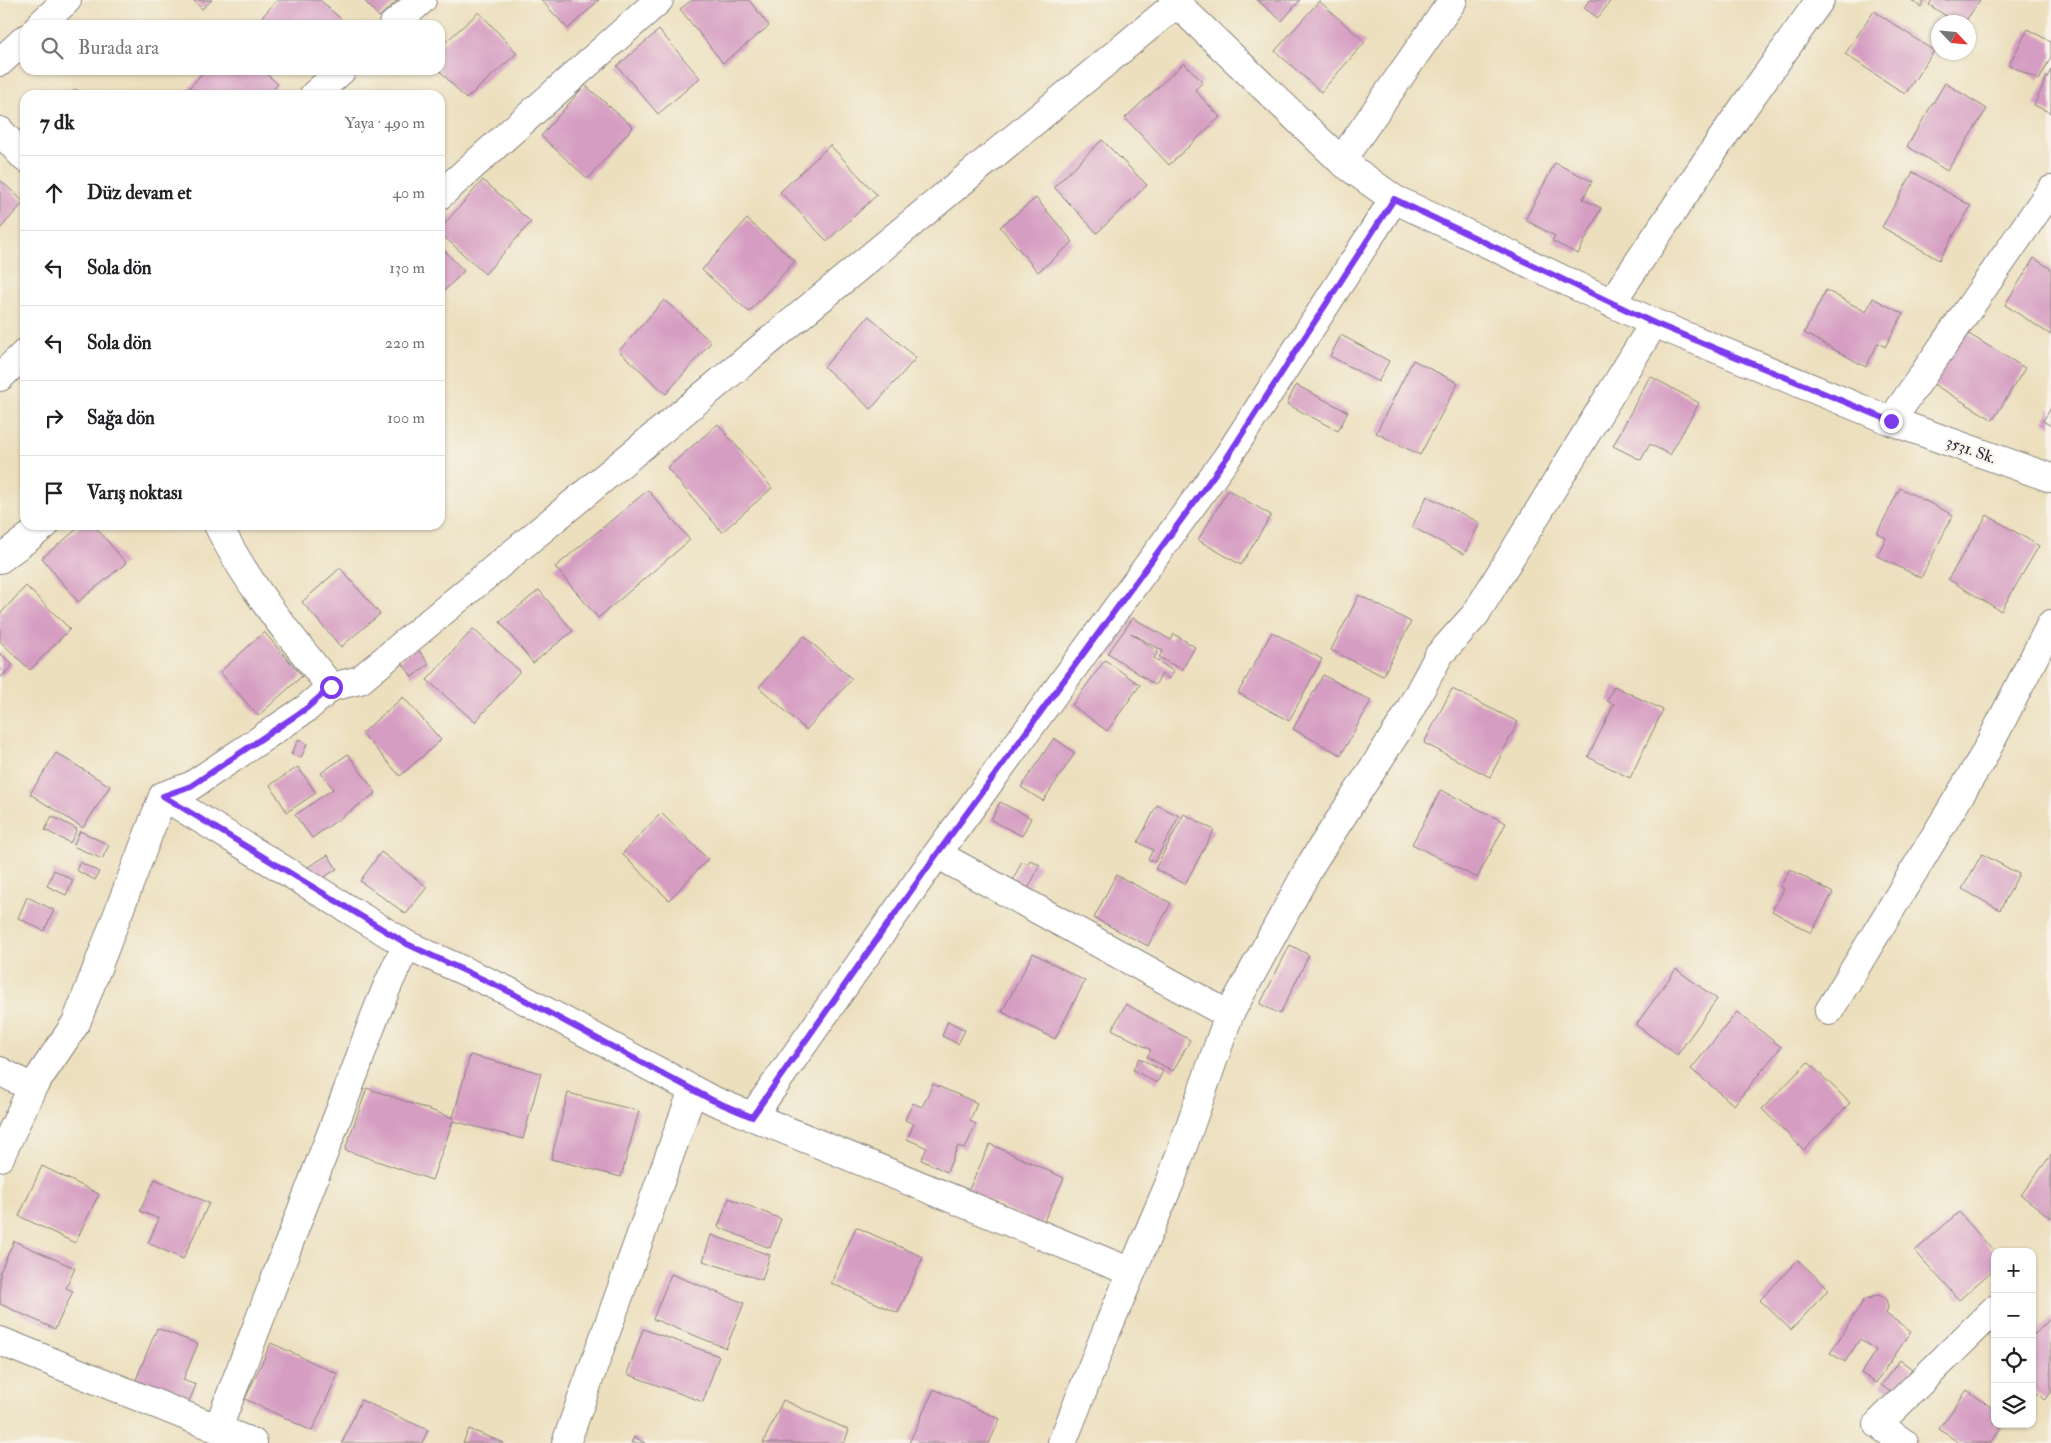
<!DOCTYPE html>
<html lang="tr">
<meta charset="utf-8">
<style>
body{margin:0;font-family:"IM FELL Double Pica",serif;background:#f6f6f6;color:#202124}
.controls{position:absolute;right:15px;bottom:15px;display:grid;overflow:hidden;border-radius:10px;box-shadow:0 1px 4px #0004}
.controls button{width:45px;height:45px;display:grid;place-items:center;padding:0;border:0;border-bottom:1px solid #e0e0e0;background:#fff;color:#202124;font:25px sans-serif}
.compass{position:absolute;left:1931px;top:15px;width:45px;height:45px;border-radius:50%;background:#fff;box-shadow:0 1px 4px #0004;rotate:116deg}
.stop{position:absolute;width:15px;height:15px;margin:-11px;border:4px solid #7c3aed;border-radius:50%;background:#fff}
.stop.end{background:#7c3aed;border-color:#fff;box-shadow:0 1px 5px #0008}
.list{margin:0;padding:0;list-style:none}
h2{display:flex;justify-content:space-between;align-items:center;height:65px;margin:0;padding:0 20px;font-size:21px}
h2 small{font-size:16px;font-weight:400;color:#757577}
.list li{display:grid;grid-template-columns:32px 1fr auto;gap:15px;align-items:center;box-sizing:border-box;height:75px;padding:0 20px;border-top:1px solid #e0e0e0}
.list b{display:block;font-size:19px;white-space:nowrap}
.list em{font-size:16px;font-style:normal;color:#757577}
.icon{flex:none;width:28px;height:28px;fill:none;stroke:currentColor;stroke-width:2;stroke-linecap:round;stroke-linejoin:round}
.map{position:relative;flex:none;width:2051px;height:1443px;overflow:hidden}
.search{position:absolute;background:#fff;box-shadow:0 1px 4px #0004;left:20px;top:20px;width:425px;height:55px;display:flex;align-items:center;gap:12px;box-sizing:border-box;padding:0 18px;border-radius:15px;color:#757577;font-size:19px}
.panel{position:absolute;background:#fff;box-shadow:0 1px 4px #0004;left:20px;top:90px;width:425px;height:440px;border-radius:15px}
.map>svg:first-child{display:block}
</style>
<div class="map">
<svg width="2051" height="1443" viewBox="0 0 2051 1443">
<rect width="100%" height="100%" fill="#f7f3e8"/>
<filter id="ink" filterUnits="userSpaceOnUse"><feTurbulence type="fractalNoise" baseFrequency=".02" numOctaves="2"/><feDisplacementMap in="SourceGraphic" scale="10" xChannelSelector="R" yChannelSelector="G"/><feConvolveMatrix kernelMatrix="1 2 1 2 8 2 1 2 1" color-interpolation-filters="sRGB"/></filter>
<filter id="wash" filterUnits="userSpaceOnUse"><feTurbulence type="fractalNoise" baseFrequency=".0096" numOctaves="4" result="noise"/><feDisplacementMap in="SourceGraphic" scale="20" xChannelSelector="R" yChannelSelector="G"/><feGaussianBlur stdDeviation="1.12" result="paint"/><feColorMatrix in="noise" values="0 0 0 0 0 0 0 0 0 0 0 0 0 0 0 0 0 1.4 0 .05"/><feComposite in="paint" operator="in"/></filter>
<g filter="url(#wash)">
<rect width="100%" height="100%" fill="#ecdfbd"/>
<g id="blocks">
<path fill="#d69dc2" d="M193,0H212L202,9Z
M277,0H320L343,21L339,25H255Z
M364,0H398L379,17Z
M541,0H599L568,29Z
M692,0H749L769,26L723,63L680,9Z
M1257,0H1300L1282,21Z
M1589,0H1611L1598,18L1584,8Z
M1911,0H1925L1921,7Z
M1932,0H1980L1965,22H1956L1929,5Z
M1319,1L1365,42L1321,92L1275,51Z
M1874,11L1934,51L1905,94L1845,54Z
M479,12L517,53L466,99L440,71V47Z
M2028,29L2051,42V57L2039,80L2009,65Z
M659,30L700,78L658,114L617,66Z
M1184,63L1203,82L1195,90L1220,117L1169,165L1125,118Z
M2051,69V113L2034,105Z
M205,70H262L278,84L268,95H187L185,93Z
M1945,83L1987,109L1947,171L1907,146Z
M585,85L633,127L588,179L541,136Z
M76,89L81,95H68Z
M1102,140L1147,185L1097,233L1054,187Z
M830,145L877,195L827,241L780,192Z
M1555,163L1592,181L1583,199L1601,208L1578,254L1552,241L1555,236L1525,220Z
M1913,172L1971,206L1939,260L1882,227Z
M0,180L24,202L0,229Z
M483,180L531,222L485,274L440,233V229Z
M1036,198L1073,242L1038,272L1000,227Z
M747,219L795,261L749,312L702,270Z
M440,246L464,271L440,295Z
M2034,258L2051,269V335L2005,305Z
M1826,290L1866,312L1873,298L1903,314L1885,347L1878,343L1866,367L1804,333Z
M664,300L711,342L666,394L619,351Z
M869,316L916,358L871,409L824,367Z
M1962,330L2025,368L1993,420L1930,382Z
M1341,335L1389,361L1378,382L1330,356Z
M1413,360L1458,383L1420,455L1376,433Z
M1650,376L1699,403L1670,455L1650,444L1641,460L1613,446Z
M1296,385L1348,412L1338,431L1287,404Z
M2051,408V426L2043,421Z
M718,424L772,488L722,532L667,468Z
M1900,488L1953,515L1921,578L1877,556L1886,538L1877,533Z
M648,490L690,540L598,618L555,567Z
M1228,490L1271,515L1241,565L1198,540Z
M1427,496L1480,523L1464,554L1412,527Z
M1987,515L2039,546L2001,611L1948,579Z
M82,525H94L126,563L78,602L42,558Z
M340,568L380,614L341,647L302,602Z
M26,586L70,629L30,670L0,641V614Z
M539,590L573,631L533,663L500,622Z
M1359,595L1411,622L1383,676L1331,650Z
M1133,618L1171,640L1174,634L1195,647L1182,670L1159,657L1163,651L1131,633L1158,652L1154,658L1174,672L1169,679L1162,674L1155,685L1108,653Z
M473,629L520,671L475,722L427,680Z
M264,632L302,676L258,716L220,672Z
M1272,632L1322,659L1289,721L1238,693Z
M804,636L852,679L806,730L759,687Z
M417,648L429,664L412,677L400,660Z
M0,653L13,665L0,678Z
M1105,660L1140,685L1107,731L1072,705Z
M1323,675L1371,701L1341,755L1293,729Z
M1614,686L1663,710L1630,778L1588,757L1614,704L1607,701Z
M1452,689L1518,722L1490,777L1424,743Z
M403,697L441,740L400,776L362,733Z
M1054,738L1075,753L1043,801L1021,787Z
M299,739L307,744L301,758L291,754Z
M56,753L110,786L83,828L30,794Z
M348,754L376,793L312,838L295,815L333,789L321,773Z
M298,767L316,793L287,812L270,785Z
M1441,790L1506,823L1477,878L1412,844Z
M1000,802L1031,818L1022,836L991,820Z
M1157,805L1179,816L1155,862L1148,859L1153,850L1138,842Z
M661,813L708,859L669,900L622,854Z
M1184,814L1214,830L1185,884L1155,869Z
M52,816L77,829L70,843L45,830Z
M80,831L109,845L102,859L73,846Z
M381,852L427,887L406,914L360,881Z
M1982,854L2019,874L2000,910L1962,889Z
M328,855L337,869L315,883L306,868Z
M1030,860L1040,865L1027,891L1011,884L1022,861L1028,864Z
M80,862L99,872L95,880L76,870Z
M1790,869L1833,893L1811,933L1772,911L1784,889L1780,887Z
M54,870L73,880L66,895L47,886Z
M1116,875L1171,903L1148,946L1094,918Z
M27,897L54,910L44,931L18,918Z
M1290,945L1309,955L1280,1014L1260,1004Z
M1033,953L1085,981L1055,1039L1002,1012Z
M1676,969L1717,999L1677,1055L1636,1025Z
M1126,1004L1190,1040L1173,1071L1147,1057L1151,1050L1112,1029Z
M1737,1012L1781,1047L1734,1105L1691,1069Z
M948,1021L965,1030L958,1044L942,1036Z
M470,1055L541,1073L523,1139L453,1121L432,1180L345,1150L367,1088L453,1118Z
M1139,1058L1163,1071L1157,1083L1133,1070Z
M1808,1062L1850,1103L1804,1150L1762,1109Z
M933,1084L977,1103L970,1121L976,1124L965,1149L958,1146L947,1172L921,1160L927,1148L907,1139L914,1124L905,1120L913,1103L922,1107Z
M568,1093L639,1111L621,1177L551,1159Z
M990,1144L1064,1178L1042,1225L968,1191Z
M2051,1155V1218L2021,1195Z
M42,1166L99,1194L75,1243L19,1216Z
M155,1179L209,1203L183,1259L148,1243L159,1219L140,1211Z
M729,1198L781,1219L770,1248L718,1227Z
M1959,1212L1995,1253V1268L1959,1300L1915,1251Z
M856,1227L923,1257L898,1313L831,1283Z
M711,1235L770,1255L762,1280L703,1261Z
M14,1241L75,1268L66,1288L73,1291L55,1329L0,1304V1272Z
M1798,1260L1829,1289L1791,1330L1760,1300Z
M671,1274L744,1303L726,1348L653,1319Z
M1879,1295L1886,1299L1888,1307L1886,1314L1911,1331L1876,1383L1861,1373L1876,1350L1860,1339L1845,1362L1830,1353L1864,1300Z
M2051,1318V1393L2044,1400L2032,1388V1331L2035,1334Z
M157,1328L198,1344L183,1380L196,1385L188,1404L135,1382Z
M643,1329L719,1356L703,1402L627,1374Z
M271,1343L338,1374L312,1431L245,1399Z
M1900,1360L1912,1369L1893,1394L1881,1385Z
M934,1389L1000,1419L989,1443H909Z
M1967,1390L1995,1410V1424H2004L1990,1443H1959L1939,1429Z
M361,1400L428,1430L422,1443H342Z
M783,1400L849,1430L844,1443H763Z
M469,1429L504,1443H463Z
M634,1437L645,1443H631Z"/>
</g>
</g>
<g filter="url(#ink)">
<use href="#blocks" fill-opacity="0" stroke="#87807c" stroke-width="1"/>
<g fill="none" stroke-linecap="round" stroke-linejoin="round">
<defs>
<path id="minor" d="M1173,0L1341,161L1394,199L1654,323L1891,421L2051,478
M40,25L67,0
M393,25L422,0
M0,62L25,39
M314,95L342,70
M0,131L25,158
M1341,161L1453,0
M440,195L659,0
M1611,303L1729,128L1820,0
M0,377L25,353
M1891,421L2051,190
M218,525C247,584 290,636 331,687
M0,559L45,525
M163,796L407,945
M937,854L1229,1015
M1829,1011L1983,757L2051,624
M0,1071L32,1088
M752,1117L937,854L1228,456L1394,199
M0,1157L32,1088L76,1023L163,796L191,786L307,708L331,687L360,680L1176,4
M0,1341L253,1443
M218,1428L357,1066C371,1024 387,983 407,945L508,991L712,1100L1131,1272
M566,1443L693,1090
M1062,1443L1106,1332L1171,1180L1229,1015L1313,861L1405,719L1439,655L1475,615L1654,323
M1904,1443L1878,1424L1995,1309"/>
</defs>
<use href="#minor" stroke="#87807c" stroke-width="30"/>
<use href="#minor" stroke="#fff" stroke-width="28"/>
</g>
</g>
<g fill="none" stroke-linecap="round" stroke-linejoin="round" filter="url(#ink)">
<path stroke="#7c3aed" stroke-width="6" d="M331,687L307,708L191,786L163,796L407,944L508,991L712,1100L752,1117L937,854L1228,456L1394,199L1654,323L1891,421"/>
</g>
<g text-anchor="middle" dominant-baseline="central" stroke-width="4.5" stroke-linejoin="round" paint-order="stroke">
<g font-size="16" fill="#22223b" stroke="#f7f3e8">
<text transform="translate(1971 450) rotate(20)">3531. Sk.</text>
</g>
</g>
</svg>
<div class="controls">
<button>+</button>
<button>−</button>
<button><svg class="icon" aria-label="locate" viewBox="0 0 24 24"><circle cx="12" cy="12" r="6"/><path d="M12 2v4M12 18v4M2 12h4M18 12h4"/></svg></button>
<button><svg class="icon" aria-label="layers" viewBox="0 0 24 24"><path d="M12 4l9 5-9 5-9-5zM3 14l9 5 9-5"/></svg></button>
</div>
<svg class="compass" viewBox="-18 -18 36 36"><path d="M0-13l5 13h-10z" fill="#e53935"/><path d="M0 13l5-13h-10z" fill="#757577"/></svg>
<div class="stop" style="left:331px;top:687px"></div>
<div class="stop end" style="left:1891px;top:421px"></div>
<div class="search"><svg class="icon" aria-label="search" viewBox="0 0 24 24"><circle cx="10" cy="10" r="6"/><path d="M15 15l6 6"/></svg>Burada ara</div>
<section class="panel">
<h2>7 dk<small>Yaya · 490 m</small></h2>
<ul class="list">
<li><svg class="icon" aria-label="ahead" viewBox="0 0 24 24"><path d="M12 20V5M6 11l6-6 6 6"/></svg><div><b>Düz devam et</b></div><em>40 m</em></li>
<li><svg class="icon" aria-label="left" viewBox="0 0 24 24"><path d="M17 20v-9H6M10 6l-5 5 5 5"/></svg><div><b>Sola dön</b></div><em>130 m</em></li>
<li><svg class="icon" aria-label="left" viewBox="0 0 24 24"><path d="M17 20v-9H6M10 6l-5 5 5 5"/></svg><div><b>Sola dön</b></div><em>220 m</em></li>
<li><svg class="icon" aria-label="right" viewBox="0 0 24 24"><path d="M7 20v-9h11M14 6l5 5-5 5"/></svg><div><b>Sağa dön</b></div><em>100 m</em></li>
<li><svg class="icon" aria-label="arrive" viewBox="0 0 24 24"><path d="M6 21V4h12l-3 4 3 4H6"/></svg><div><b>Varış noktası</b></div></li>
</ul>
</section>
</div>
